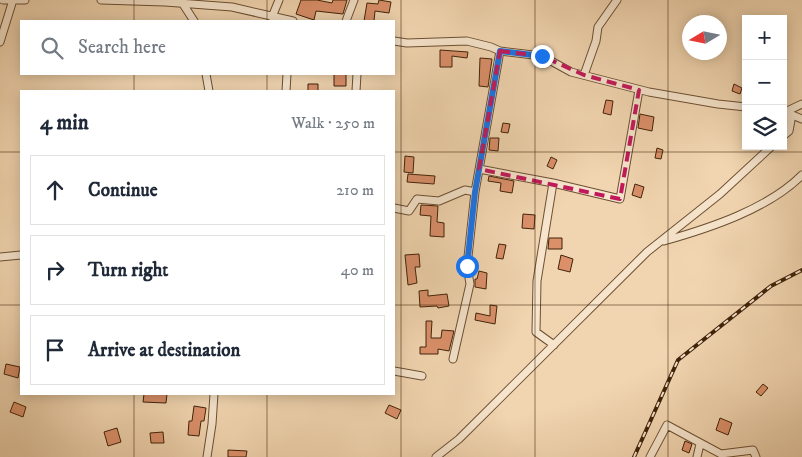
<!DOCTYPE html>
<meta charset="utf-8">
<style>
body{margin:0;font-family:"IM FELL DW Pica",serif;background:#f6f6f7;color:#1f2937}
.controls{position:absolute;right:15px;top:15px;display:grid;overflow:hidden;border-radius:0px;box-shadow:0 2px 12px #0003}
.controls button{width:45px;height:45px;display:grid;place-items:center;padding:0;border:0;border-bottom:1px solid #e0e1e3;background:#fff;color:#1f2937;font:25px sans-serif}
.compass{position:absolute;left:682px;top:15px;width:45px;height:45px;border-radius:50%;background:#fff;box-shadow:0 2px 12px #0003;rotate:260deg}
.stop{position:absolute;width:15px;height:15px;margin:-11px;border:4px solid #1a73e8;border-radius:50%;background:#fff}
.stop.end{background:#1a73e8;border-color:#fff;box-shadow:0 1px 5px #0008}
.list{margin:0;padding:0;list-style:none}
h2{display:flex;justify-content:space-between;align-items:center;height:65px;margin:0;padding:0 20px;font-size:21px}
h2 small{font-size:16px;font-weight:400;color:#747a83}
.list li{display:grid;grid-template-columns:32px 1fr auto;gap:15px;align-items:center;box-sizing:border-box;height:70px;margin:0 10px 10px;padding:0 10px;border:1px solid #e0e1e3;border-radius:0px}
.list b{display:block;font-size:19px;white-space:nowrap}
.list em{font-size:16px;font-style:normal;color:#747a83}
.icon{flex:none;width:28px;height:28px;fill:none;stroke:currentColor;stroke-width:2;stroke-linecap:round;stroke-linejoin:round}
.map{position:relative;flex:none;width:802px;height:457px;overflow:hidden}
.search{position:absolute;background:#fff;box-shadow:0 2px 12px #0003;left:20px;top:20px;width:375px;height:55px;display:flex;align-items:center;gap:12px;box-sizing:border-box;padding:0 18px;border-radius:0px;color:#747a83;font-size:19px}
.panel{position:absolute;background:#fff;box-shadow:0 2px 12px #0003;left:20px;top:90px;width:375px;height:305px;border-radius:0px}
.map>svg:first-child{display:block}
</style>
<div class="map">
<svg width="802" height="457" viewBox="0 0 802 457">
<rect width="100%" height="100%" fill="#f1d5b0"/>
<filter id="stains"><feTurbulence type="fractalNoise" baseFrequency=".004" numOctaves="4"/><feColorMatrix values="0 0 0 0 .2 0 0 0 0 .09 0 0 0 0 .02 0 0 0 .5 -.17"/></filter>
<radialGradient id="worn" r=".72"><stop offset=".6" stop-color="#630" stop-opacity="0"/><stop offset="1" stop-color="#630" stop-opacity=".3"/></radialGradient>
<path fill="#db906a" stroke="#402309" d="M301,0H317L332,3L333,0H347L343,14L316,11L314,20L296,14Z
M379,0L391,2L389,13L375,11L374,21H364L367,3L378,4Z
M440,50L468,52L467,58L452,56V67H440Z
M480,58L492,59L488,87L479,86Z
M334,74H346V86H334Z
M308,84H318V91H308Z
M734,84L742,88L740,94L732,91Z
M606,100L613,101L611,115L603,113Z
M640,114L654,117L652,131L638,128Z
M503,123L510,124L508,133L501,132Z
M490,138H499L498,151L489,150Z
M657,148L663,150L661,159L655,158Z
M405,156L414,157L413,173L404,172Z
M551,157L557,160L553,169L547,166Z
M408,174L435,176L434,184L407,182Z
M489,176L514,181L512,193L500,191L501,183L488,181Z
M635,184L644,187L641,198L632,195Z
M421,205L438,206L437,222L444,223V237L430,236L431,216L420,215Z
M523,214L535,215L534,229L522,228Z
M549,238H562V249H548Z
M499,244L506,245L503,259L496,258Z
M419,254L420,267H415L417,283L408,285L405,255Z
M561,255L573,259L570,272L558,269Z
M479,271L487,273L486,289L475,287V279H477Z
M428,290V296L447,294L449,306L438,308L437,306L420,307L419,291Z
M490,305L497,306L495,324L475,320L476,313L490,316Z
M426,321H432L431,338H441L442,330L454,331L449,351L438,349V354H420V347H426Z
M6,364L20,367L18,378L4,374Z
M763,384L768,388L761,396L756,392Z
M144,394H167L166,403L143,402Z
M14,402L26,407L23,417L10,412Z
M389,405L401,410L397,419L385,413Z
M194,406L206,408L204,421H201L199,436L188,435L189,421H192Z
M720,418L732,423L728,435L716,430Z
M117,428L121,442L108,446L104,432Z
M163,432L164,443H151L150,433Z
M685,441L692,444L689,453L682,450Z
M228,450L247,451L246,457H228Z"/>
<g fill="none" stroke-linecap="round" stroke-linejoin="round">
<defs>
<path id="minor" d="M3,0H25
M101,0L165,2L232,7L293,21
M183,4L194,21
M272,17L279,0
M346,21L354,0
M394,41L407,43L467,41L491,47L500,51L542,56L571,72L649,92L718,104L746,107
M0,42L13,0
M206,74L209,91
M584,75L596,41L598,27L617,0
M286,91L287,74
M356,91L357,74
M783,112L791,120L789,131L783,136
M785,112L802,104
M785,112L802,119
M479,169L553,183L620,199L639,90
M553,183L537,281L536,332L554,345
M394,208L409,211L417,199L439,201L465,190L475,192
M664,241C710,228 768,209 802,175
M0,257L21,255
M453,359L470,284L467,266L475,192L500,51
M394,371L422,376
M207,457L212,424L214,394
M436,457L459,439L647,252L720,194L772,146
M650,457L667,425L721,454L753,450L756,457
M697,457L700,444"/>
</defs>
<use href="#minor" stroke="#6c5033" stroke-width="9"/>
<use href="#minor" stroke="#f6e4cc" stroke-width="7"/>
<defs>
<path id="rail" d="M634,457L678,360L771,286L802,270"/>
</defs>
<use href="#rail" stroke="#402309" stroke-width="4"/>
<use href="#rail" stroke="#f6e4cc" stroke-width="2" stroke-dasharray="5.5" stroke-linecap="butt"/>
</g>
<g fill="none" stroke-linecap="round" stroke-linejoin="round">
<path stroke="#1a73e8" stroke-width="6" d="M467,266L475,192L500,51L542,56"/>
</g>
<path fill="none" stroke="#c2185b" stroke-width="4" stroke-dasharray="10 6" stroke-linejoin="round" d="M500,51L542,56L584,75L639,90L620,199L479,169Z"/>
<path fill="none" stroke="#402309" stroke-width="1" stroke-opacity="0.55" d="M134,0V21M267,0V21M401,0V457M535,0V457M668,0V457M134,74V91M267,74V91M0,152H21M394,152H802M0,305H21M394,305H802M134,394V457M267,394V457"/>
<rect width="100%" height="100%" filter="url(#stains)"/>
<rect width="100%" height="100%" fill="url(#worn)"/>
</svg>
<div class="controls">
<button>+</button>
<button>−</button>
<button><svg class="icon" aria-label="layers" viewBox="0 0 24 24"><path d="M12 4l9 5-9 5-9-5zM3 14l9 5 9-5"/></svg></button>
</div>
<svg class="compass" viewBox="-18 -18 36 36"><path d="M0-13l5 13h-10z" fill="#e53935"/><path d="M0 13l5-13h-10z" fill="#747a83"/></svg>
<div class="stop" style="left:467px;top:266px"></div>
<div class="stop end" style="left:542px;top:56px"></div>
<div class="search"><svg class="icon" aria-label="search" viewBox="0 0 24 24"><circle cx="10" cy="10" r="6"/><path d="M15 15l6 6"/></svg>Search here</div>
<section class="panel">
<h2>4 min<small>Walk · 250 m</small></h2>
<ul class="list">
<li><svg class="icon" aria-label="ahead" viewBox="0 0 24 24"><path d="M12 20V5M6 11l6-6 6 6"/></svg><div><b>Continue</b></div><em>210 m</em></li>
<li><svg class="icon" aria-label="right" viewBox="0 0 24 24"><path d="M7 20v-9h11M14 6l5 5-5 5"/></svg><div><b>Turn right</b></div><em>40 m</em></li>
<li><svg class="icon" aria-label="arrive" viewBox="0 0 24 24"><path d="M6 21V4h12l-3 4 3 4H6"/></svg><div><b>Arrive at destination</b></div></li>
</ul>
</section>
</div>
